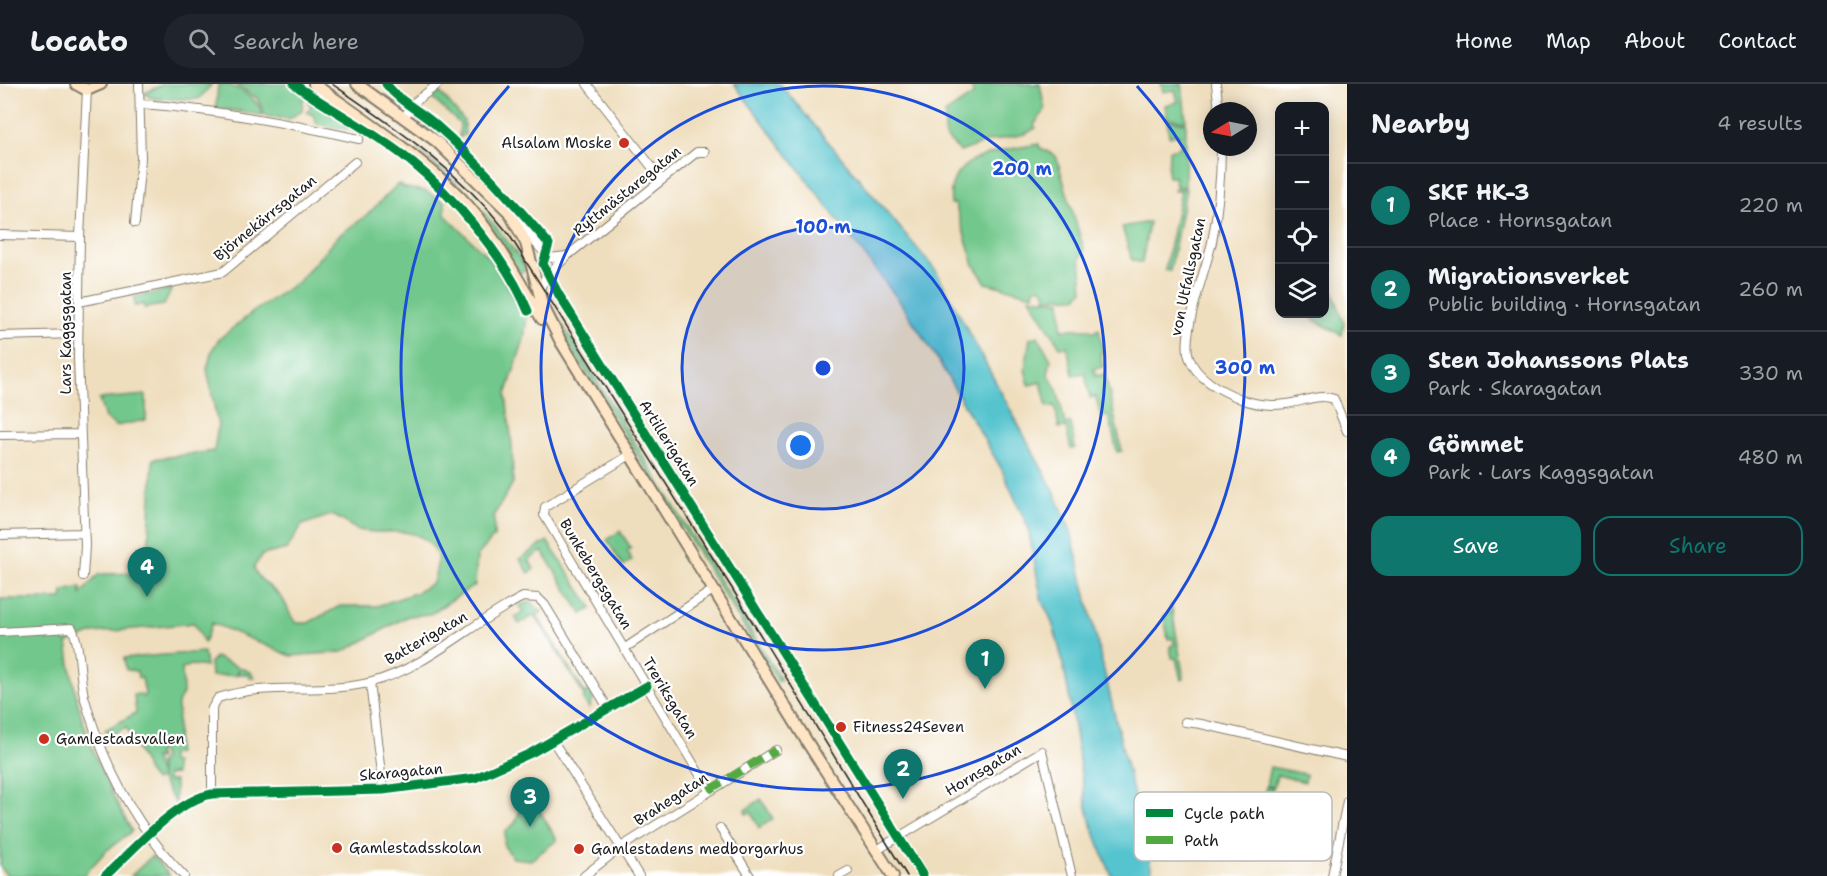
<!DOCTYPE html>
<meta charset="utf-8">
<style>
body{margin:0;font-family:"Shantell Sans",sans-serif;background:#20242c;color:#f1f3f6}
.controls{position:absolute;right:18px;top:18px;display:grid;overflow:hidden;border-radius:12px;box-shadow:0 3px 15px #0003}
.controls button{width:54px;height:54px;display:grid;place-items:center;padding:0;border:0;border-bottom:2px solid #363941;background:#171b24;color:#f1f3f6;font:30px sans-serif}
.compass{position:absolute;left:1203px;top:18px;width:54px;height:54px;border-radius:50%;background:#171b24;box-shadow:0 3px 15px #0003;rotate:260deg}
.you{position:absolute;left:801px;top:362px;width:21px;height:21px;margin:-15px;border:4px solid #fff;border-radius:50%;background:#1a73e8;box-shadow:0 0 0 9px #1a73e833}
.badge{display:grid;place-items:center;width:39px;height:39px;border-radius:50%;background:#0f766e;color:#fff;font-size:20px;font-weight:700}
.pin{position:absolute;translate:-50% -50px;filter:drop-shadow(0 2px 3px #0008)}
.pin::after{content:'';position:absolute;top:32px;width:21px;height:18px;background:inherit;clip-path:polygon(0 0,100% 0,50% 100%)}
.list{margin:0;padding:0;list-style:none}
h2{display:flex;justify-content:space-between;align-items:center;height:78px;margin:0;padding:0 24px;font-size:26px}
h2 small{font-size:20px;font-weight:400;color:#9ea1a6}
.list li{display:grid;grid-template-columns:39px 1fr auto;gap:18px;align-items:center;box-sizing:border-box;height:84px;padding:0 24px;border-top:2px solid #363941}
.list b{display:block;font-size:22px;white-space:nowrap}
.list p{margin:0;font-size:20px;white-space:nowrap;color:#9ea1a6}
.list em{font-size:20px;font-style:normal;color:#9ea1a6}
.actions{display:flex;gap:12px;padding:18px 24px}
.actions a{flex:1;padding:14px 0;border:2px solid #0f766e;border-radius:18px;text-align:center;font-size:21px;color:#0f766e}
.actions .main{background:#0f766e;color:#fff}
.icon{flex:none;width:33px;height:33px;fill:none;stroke:currentColor;stroke-width:2;stroke-linecap:round;stroke-linejoin:round}
.map{position:relative;flex:none;width:1347px;height:792px;overflow:hidden}
header{display:flex;align-items:center;gap:36px;box-sizing:border-box;height:84px;padding:0 30px;background:#171b24;border-bottom:2px solid #363941}
header strong{font-size:28px}
nav{display:flex;gap:33px;margin-inline-start:auto;font-size:21px}
.search{width:420px;height:54px;background:#20242c;display:flex;align-items:center;gap:15px;box-sizing:border-box;padding:0 21px;border-radius:33px;color:#9ea1a6;font-size:22px}
main{display:flex}
aside{flex:1;background:#171b24}
.map>svg:first-child{display:block}
</style>
<header>
<strong>Locato</strong>
<div class="search"><svg class="icon" aria-label="search" viewBox="0 0 24 24"><circle cx="10" cy="10" r="6"/><path d="M15 15l6 6"/></svg>Search here</div>
<nav><a>Home</a><a>Map</a><a>About</a><a>Contact</a></nav>
</header>
<main>
<div class="map">
<svg width="1347" height="792" viewBox="0 0 1347 792">
<rect width="100%" height="100%" fill="#fff"/>
<filter id="ink" filterUnits="userSpaceOnUse"><feTurbulence type="fractalNoise" baseFrequency=".0167" numOctaves="2"/><feDisplacementMap in="SourceGraphic" scale="12" xChannelSelector="R" yChannelSelector="G"/><feConvolveMatrix kernelMatrix="1 2 1 2 8 2 1 2 1" color-interpolation-filters="sRGB"/></filter>
<filter id="wash" filterUnits="userSpaceOnUse"><feTurbulence type="fractalNoise" baseFrequency=".008" numOctaves="4" result="noise"/><feDisplacementMap in="SourceGraphic" scale="24" xChannelSelector="R" yChannelSelector="G"/><feGaussianBlur stdDeviation="1.35" result="paint"/><feColorMatrix in="noise" values="0 0 0 0 0 0 0 0 0 0 0 0 0 0 0 0 0 1.4 0 .05"/><feComposite in="paint" operator="in"/></filter>
<g filter="url(#wash)">
<rect width="100%" height="100%" fill="#efdebd"/>
<path fill="#72c88c" stroke="#477254" stroke-width="1.5" fill-rule="evenodd" d="M163,0H212L199,15H154L146,11L145,9Z
M218,0C236,0 258,14 263,31L216,24Z
M235,0H289L304,11L302,26L289,35L266,32L257,14Z
M975,0H1040L1045,26L1034,41L1036,44L1025,50L986,58L960,68L945,52V30L974,10L971,4Z
M1161,0H1182L1186,37L1167,34L1165,21L1178,18L1175,6L1163,8Z
M440,8L464,37L465,50L459,54L460,40L432,14Z
M310,15L359,45V47L317,40L313,31L306,28L309,26L311,20L308,19Z
M1167,36L1186,39L1185,103L1176,102L1174,93H1168L1169,66L1181,63L1179,50L1169,52Z
M422,38C444,42 532,136 542,159L472,82Z
M1039,60V63L1056,72L1084,166L1080,174L1083,206L1077,213L1045,214L1046,209L1040,203L1034,205L1033,211L986,199L974,181L955,120H951C945,69 1003,67 1039,60Z
M418,66C462,99 496,139 527,185L520,189L470,116Z
M398,100L405,104L425,107L445,118V131L490,175L527,232L524,255L506,311L512,361L513,399L494,431V453L477,472L475,501L430,530L408,532L343,568L291,572L212,539L204,559L194,539L94,549L67,559C76,632 96,683 132,747L106,767L83,792H7L0,782V515H62L63,507L81,503V510L99,490L147,489L153,375L214,367L218,342L207,285L212,266L219,255L253,228L299,197L339,151L366,132ZM331,431C342,434 349,443 359,446C383,452 406,441 427,457C443,470 437,482 433,499L415,509L377,522H340L308,539H296C288,530 288,522 282,514C273,503 257,497 254,483L262,471L287,465L302,441Z
M1175,104L1186,105L1170,187L1165,186L1181,107H1174Z
M1149,138L1142,179L1132,176L1122,143Z
M1327,199H1330L1344,239L1342,251L1312,235L1310,230H1324L1325,216L1328,214L1325,203Z
M172,205L164,221L144,224V220L135,222L134,213Z
M1030,214L1061,217L1062,245H1089L1093,248L1099,245L1103,268L1100,269L1103,283L1094,285L1096,292L1105,290L1122,367L1117,368L1109,332L1101,333L1096,313L1090,314L1085,289L1073,291L1067,262L1060,263Z
M549,219L781,596L778,598L549,229L545,221Z
M1038,252L1051,276L1048,290L1057,306L1065,339H1071L1075,364L1071,365L1066,343L1059,344L1055,322L1047,323L1041,298L1029,301L1025,285L1030,254Z
M146,311V336L116,342L105,334L99,315Z
M620,447L631,464L627,467L632,476L623,482L607,456Z
M547,457L592,524L582,530L542,467L529,476L534,485L529,489L520,475Z
M530,518L542,528L537,532L585,609L591,606L593,616L589,624L583,615L585,613L535,531L519,540L515,533L523,528L519,522Z
M1171,520L1184,595L1181,596L1176,574H1172L1170,562L1174,561L1173,554L1168,555L1164,532L1171,528Z
M204,568L206,583L191,581L182,585L183,609L178,619L177,669L171,670V679H175V690L167,691V697H175V719L161,696L159,679L163,676L161,667L157,668L159,675L154,674L161,694L155,697L150,692L126,643L108,652L105,646L136,629L134,611L139,610L143,613L145,610L142,594H138L137,587L126,586L124,574Z
M215,573L251,588L254,594H249L248,590H239L238,585L237,591L211,592L210,579Z
M1270,683L1306,690L1305,698L1277,691L1274,703L1266,702Z
M1266,703L1273,704L1265,743L1315,754L1318,742L1325,744L1321,762L1255,748Z
M761,715L773,735L759,744L751,728L746,730L745,726Z
M535,719L557,756L531,776L513,774L504,762L505,748L515,739L520,726Z
M152,772L170,792H131Z"/>
<path fill="#57c4ce" stroke="#3a7075" stroke-width="1.5" d="M734,0H780L936,187L1055,409L1071,448L1153,792H1112C1102,769 1091,744 1086,719C1078,679 1064,544 1042,519L1028,443L1001,384L935,271L900,218Z"/>
</g>
<g filter="url(#ink)">
<g fill="none" stroke-linecap="round" stroke-linejoin="round">
<defs>
<path id="street" d="M587,0L662,96
M1216,0L1219,27
M140,20C214,25 287,39 359,55
M405,32L415,18L438,0
M1221,63C1221,95 1218,127 1212,158C1206,185 1181,250 1189,273C1196,295 1222,307 1241,315C1254,320 1271,322 1286,320C1303,318 1318,309 1334,315L1347,347
M517,138L549,174L567,172L697,68H705
M135,139L141,74L139,0
M0,151L80,153
M539,207L546,192L566,173
M79,218L223,188L355,78
M0,252L78,250
M0,351L79,350
M630,371L545,423L544,431L709,706
M0,451L83,449
M83,492L85,462L78,273L80,153L87,6
M0,548L72,544C81,564 79,590 84,612C103,681 134,741 184,792
M625,564L713,506
M370,599L383,706
M1185,638L1201,640L1347,673
M553,657L639,792
M212,710V624L218,614C266,597 322,611 372,598C428,583 472,538 523,513L538,514L545,521L608,624
M720,744L750,792
M877,766L1042,667L1072,792
M105,792C132,767 176,716 212,710L383,706L475,694L531,669L647,602
M584,792L621,763L776,666
M839,792L848,787
M1332,792L1347,717"/>
<path id="secondary" d="M76,0L87,6L101,0
M314,0C364,36 416,69 460,113C494,148 516,194 542,235
M357,0L436,57L509,128L526,159L542,220L561,258L809,661L893,792"/>
</defs>
<use href="#street" stroke="#867d6c" stroke-width="10"/>
<use href="#secondary" stroke="#867d6c" stroke-width="14"/>
<use href="#street" stroke="#fff" stroke-width="8"/>
<use href="#secondary" stroke="#fde5c5" stroke-width="10"/>
<path stroke="#1c1c1c" stroke-width="1.5" d="M332,0C399,46 456,84 508,149L733,506L907,792"/>
<path stroke="#52a943" stroke-width="8" stroke-dasharray="15 8" stroke-linecap="butt" d="M709,706L776,666"/>
<defs>
<path id="cycleway" d="M294,0C331,27 374,47 409,76C454,112 506,174 528,227
M386,0C401,19 419,26 436,41C477,77 513,118 549,160L543,180L559,211L923,792
M105,792C132,767 176,716 212,710L383,706L475,694L531,669L647,602"/>
</defs>
<use href="#cycleway" stroke="#fff" stroke-width="13"/>
<use href="#cycleway" stroke="#00873e" stroke-width="9"/>
</g>
</g>
<circle cx="823" cy="284" r="141" fill="#1d4ed8" fill-opacity=".12"/>
<g fill="none" stroke="#1d4ed8" stroke-width="3">
<circle cx="823" cy="284" r="141"/>
<circle cx="823" cy="284" r="282"/>
<path d="M1137 2A422 422 0 1 1 509 2"/>
</g>
<g fill="#c8321e" stroke="#fff" stroke-width="2">
<circle cx="624" cy="59" r="6"/>
<circle cx="841" cy="643" r="6"/>
<circle cx="44" cy="655" r="6"/>
<circle cx="337" cy="764" r="6"/>
<circle cx="579" cy="765" r="6"/>
</g>
<g text-anchor="middle" dominant-baseline="central" stroke-width="4.5" stroke-linejoin="round" paint-order="stroke">
<g font-size="15" fill="#1c1c1c" stroke="#fff" text-anchor="start">
<text x="612" y="59" text-anchor="end">Alsalam Moske</text>
<text x="853" y="643">Fitness24Seven</text>
<text x="56" y="655">Gamlestadsvallen</text>
<text x="349" y="764">Gamlestadsskolan</text>
<text x="591" y="765">Gamlestadens medborgarhus</text>
</g>
<g font-size="15" fill="#1c1c1c" stroke="#fff">
<text transform="translate(627 107) rotate(-39)">Ryttmästaregatan</text>
<text transform="translate(265 134) rotate(-39)">Björnekärrsgatan</text>
<text transform="translate(1188 193) rotate(-78)">von Utfallsgatan</text>
<text transform="translate(66 249) rotate(-90)">Lars Kaggsgatan</text>
<text transform="translate(669 359) rotate(58)">Artillerigatan</text>
<text transform="translate(596 490) rotate(59)">Bunkebergsgatan</text>
<text transform="translate(426 554) rotate(-30)">Batterigatan</text>
<text transform="translate(670 614) rotate(59)">Treriksgatan</text>
<text transform="translate(983 686) rotate(-31)">Hornsgatan</text>
<text transform="translate(401 688) rotate(-5)">Skaragatan</text>
<text transform="translate(671 715) rotate(-33)">Brahegatan</text>
</g>
</g>
<rect x="1134" y="708" width="198" height="69" rx="9" fill="#fff" stroke="#bbb" stroke-width="1.5"/>
<rect x="1146" y="725" width="27" height="8" fill="#00873e"/>
<rect x="1146" y="752" width="27" height="8" fill="#52a943"/>
<g font-size="16" fill="#1c1c1c">
<text x="1184" y="735">Cycle path</text>
<text x="1184" y="762">Path</text>
</g>
<circle cx="823" cy="284" r="9" fill="#1d4ed8" stroke="#fff" stroke-width="3"/>
<g font-size="18" text-anchor="middle" font-weight="bold" fill="#1d4ed8" stroke="#fff" stroke-width="4.5" stroke-linejoin="round" paint-order="stroke">
<text x="1022" y="91">200 m</text>
<text x="823" y="149">100 m</text>
<text x="1245" y="290">300 m</text>
</g>
</svg>
<div class="controls">
<button>+</button>
<button>−</button>
<button><svg class="icon" aria-label="locate" viewBox="0 0 24 24"><circle cx="12" cy="12" r="6"/><path d="M12 2v4M12 18v4M2 12h4M18 12h4"/></svg></button>
<button><svg class="icon" aria-label="layers" viewBox="0 0 24 24"><path d="M12 4l9 5-9 5-9-5zM3 14l9 5 9-5"/></svg></button>
</div>
<svg class="compass" viewBox="-18 -18 36 36"><path d="M0-13l5 13h-10z" fill="#e53935"/><path d="M0 13l5-13h-10z" fill="#9ea1a6"/></svg>
<div class="you"></div>
<div class="pin badge" style="left:985px;top:605px">1</div>
<div class="pin badge" style="left:903px;top:715px">2</div>
<div class="pin badge" style="left:530px;top:743px">3</div>
<div class="pin badge" style="left:147px;top:513px">4</div>
</div>
<aside>
<h2>Nearby<small>4 results</small></h2>
<ul class="list">
<li><span class="badge">1</span><div><b>SKF HK-3</b><p>Place · Hornsgatan</p></div><em>220 m</em></li>
<li><span class="badge">2</span><div><b>Migrationsverket</b><p>Public building · Hornsgatan</p></div><em>260 m</em></li>
<li><span class="badge">3</span><div><b>Sten Johanssons Plats</b><p>Park · Skaragatan</p></div><em>330 m</em></li>
<li><span class="badge">4</span><div><b>Gömmet</b><p>Park · Lars Kaggsgatan</p></div><em>480 m</em></li>
</ul>
<div class="actions"><a class="main">Save</a><a>Share</a></div>
</aside>
</main>
